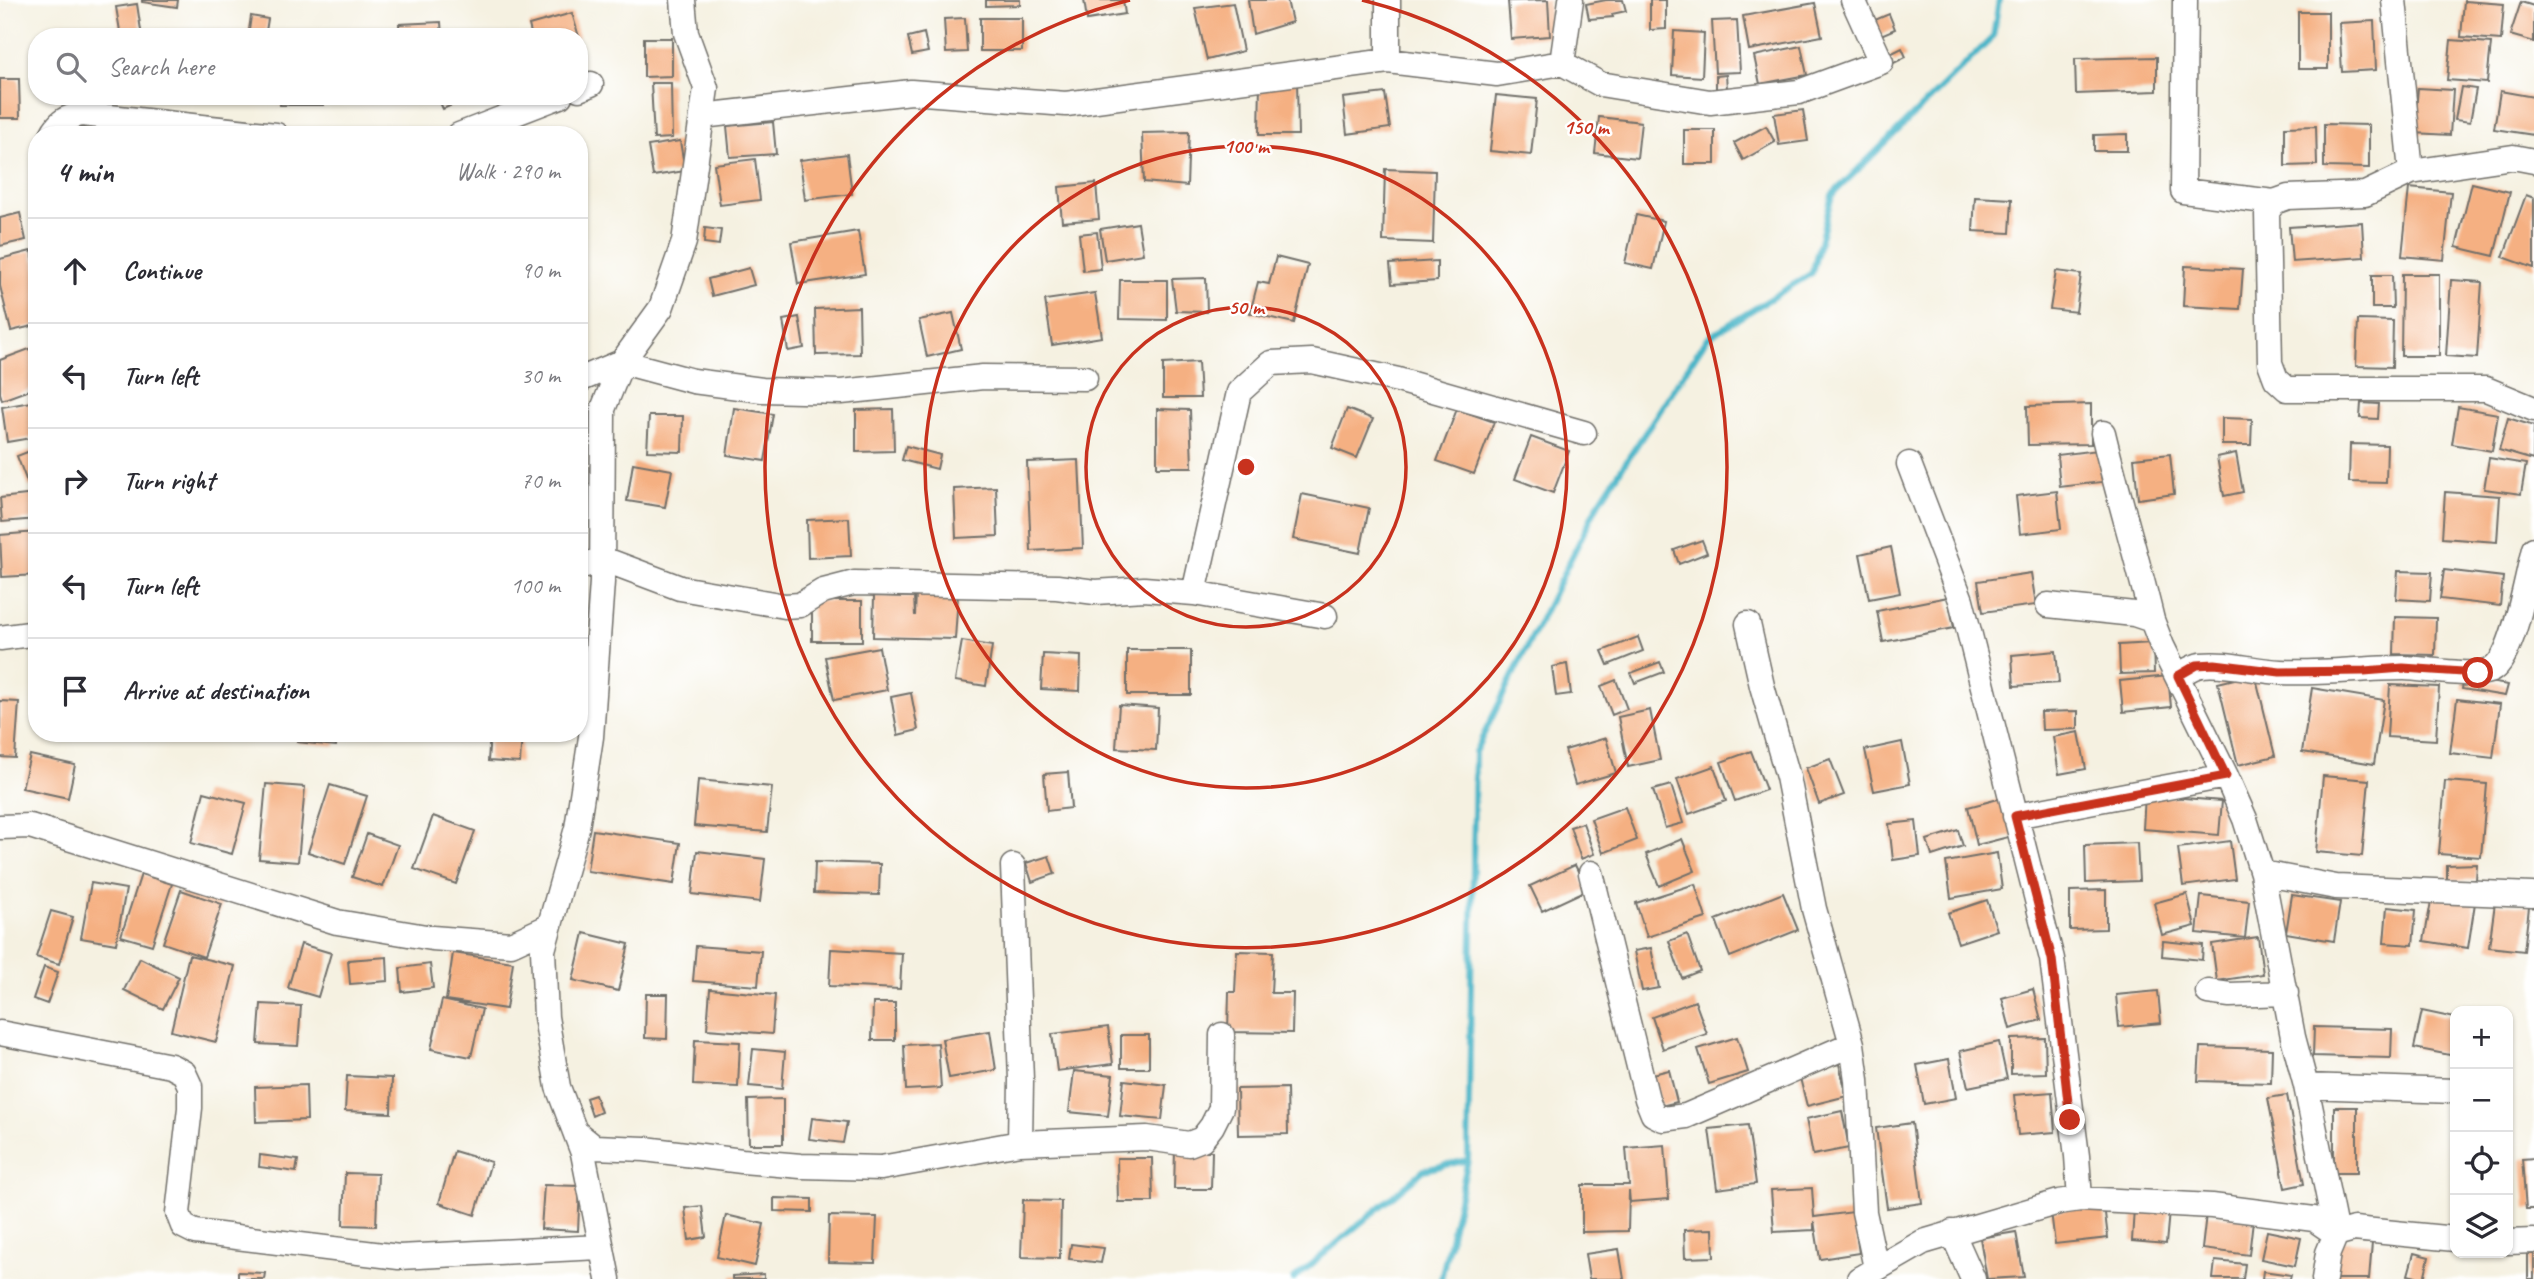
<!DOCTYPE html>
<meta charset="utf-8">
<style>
body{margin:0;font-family:Caveat,sans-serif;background:#f7f7f7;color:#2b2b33}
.controls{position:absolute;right:21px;bottom:21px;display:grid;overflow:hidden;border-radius:14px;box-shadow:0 2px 5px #0004}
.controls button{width:63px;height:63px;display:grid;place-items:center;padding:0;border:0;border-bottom:2px solid #e1e1e2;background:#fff;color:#2b2b33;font:35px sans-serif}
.stop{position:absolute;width:21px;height:21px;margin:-16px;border:5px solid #c8321e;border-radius:50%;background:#fff}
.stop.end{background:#c8321e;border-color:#fff;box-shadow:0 2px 7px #0008}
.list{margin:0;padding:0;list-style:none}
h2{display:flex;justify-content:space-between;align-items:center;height:91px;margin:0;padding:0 28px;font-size:30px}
h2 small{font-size:23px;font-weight:400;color:#7c7c81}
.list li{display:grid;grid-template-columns:46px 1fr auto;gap:21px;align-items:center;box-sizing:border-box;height:105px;padding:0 28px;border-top:2px solid #e1e1e2}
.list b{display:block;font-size:26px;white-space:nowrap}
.list em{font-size:23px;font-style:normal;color:#7c7c81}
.icon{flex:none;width:38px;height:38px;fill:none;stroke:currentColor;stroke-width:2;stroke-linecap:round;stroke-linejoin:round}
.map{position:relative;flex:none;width:2534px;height:1279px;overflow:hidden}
.search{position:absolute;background:#fff;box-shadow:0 2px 5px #0004;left:28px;top:28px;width:560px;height:77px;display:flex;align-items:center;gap:18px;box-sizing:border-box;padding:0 24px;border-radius:28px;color:#7c7c81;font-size:26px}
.panel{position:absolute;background:#fff;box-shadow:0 2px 5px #0004;left:28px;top:126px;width:560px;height:616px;border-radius:28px}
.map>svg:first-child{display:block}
</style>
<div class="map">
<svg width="2534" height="1279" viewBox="0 0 2534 1279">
<rect width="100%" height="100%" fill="#fff"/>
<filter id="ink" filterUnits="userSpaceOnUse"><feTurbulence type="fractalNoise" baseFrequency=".0143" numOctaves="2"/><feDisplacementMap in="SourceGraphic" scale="14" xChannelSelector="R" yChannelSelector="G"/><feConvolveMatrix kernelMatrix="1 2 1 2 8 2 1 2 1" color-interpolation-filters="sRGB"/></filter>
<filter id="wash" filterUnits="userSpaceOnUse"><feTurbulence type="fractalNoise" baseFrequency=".00686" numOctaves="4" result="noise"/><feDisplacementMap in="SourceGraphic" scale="28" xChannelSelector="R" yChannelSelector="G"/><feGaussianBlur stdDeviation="1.57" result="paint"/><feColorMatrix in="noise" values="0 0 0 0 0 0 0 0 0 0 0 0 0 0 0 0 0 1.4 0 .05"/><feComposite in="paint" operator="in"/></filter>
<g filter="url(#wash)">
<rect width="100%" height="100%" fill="#f5f1e1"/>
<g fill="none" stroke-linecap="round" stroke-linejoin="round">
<path stroke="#4ab5c8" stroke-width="6" d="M1294,1279L1424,1170L1468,1160
M1441,1279L1468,1160L1475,752L1597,506L1707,338L1812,273L1832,195L1993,37L1999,0"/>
</g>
<g id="blocks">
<path fill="#f5b082" d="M142,0H178L177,7L142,2Z
M986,0H1020V5L986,6Z
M1084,0H1123L1125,14L1087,20Z
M1248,0H1287L1292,22L1253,34Z
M1548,0L1550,36L1511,39L1508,1Z
M1606,0H1623L1626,11L1612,14L1613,17L1589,19L1586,4Z
M1650,0H1666V29L1650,30Z
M2464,1L2504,4L2501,40L2461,37Z
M2521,2L2534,6V42L2510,35Z
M1233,3L1243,51L1207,60L1195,8Z
M1815,3L1822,36L1749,50L1743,16Z
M137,4L142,37H121L116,7Z
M2298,12H2328V69H2298Z
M572,13L579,37H532L529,25Z
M1889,14L1895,29L1881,35L1875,20Z
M251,16L268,19L265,37H248Z
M965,18L967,52L946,53L944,19Z
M980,18H1022V51H980Z
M1737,20L1740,72L1715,73L1712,21Z
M2374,21L2376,70L2342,72L2339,23Z
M441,22L442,37H400L399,24Z
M1674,31L1704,33L1702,77L1672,75Z
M924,33L928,52L912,55L908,37Z
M644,38H672V76L644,77Z
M2451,40L2491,43L2487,83L2447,80Z
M1801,46L1807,75L1760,84L1754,56Z
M1902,48L1906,57L1894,63L1890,54Z
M2157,57V91L2076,94L2075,59Z
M1726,75L1727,88L1716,89V76Z
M0,79H19L20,118H0Z
M1297,79L1298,135H1259L1260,82Z
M651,83H671L672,138L654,139Z
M2461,87L2476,89L2470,122L2455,120Z
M2418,88L2453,90L2450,135L2414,133Z
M2500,91L2534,97V135L2494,129Z
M1385,93L1390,128L1347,134L1343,98Z
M1496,95L1537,99L1531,155L1490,151Z
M279,96H323V105H280Z
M437,96H457L459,102L443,109Z
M1803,110L1808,141L1779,145L1774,114Z
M1599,117L1641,122L1637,158L1595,153Z
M773,122L776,154L730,157L727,126Z
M107,124L109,135H73L72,130Z
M2324,124L2369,125V168L2324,167Z
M1766,126L1775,142L1743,160L1734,143Z
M2316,126L2317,165L2285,166V127Z
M1684,130H1715V164H1684Z
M1189,132L1187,186L1144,182L1142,133Z
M2127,134V151H2094V135Z
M680,141L685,171L653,176L648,146Z
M847,154L852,194L805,200L800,160Z
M755,159L760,200L720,205L714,164Z
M1385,169L1435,171L1433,243L1383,241Z
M1096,183L1099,219L1062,222L1059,187Z
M2472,183L2510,192L2494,256L2456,247Z
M2409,188L2451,192L2444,260L2402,256Z
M2526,195L2534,198V268L2503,257Z
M1975,197L2012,199L2010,233L1973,231Z
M20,213L26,240L0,246V218Z
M1636,215L1664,221L1653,269L1625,263Z
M2362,222L2364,257L2292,262L2289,227Z
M1138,223L1143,254L1105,260L1100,229Z
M705,228L721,230L719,245L704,243Z
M858,231L865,274L798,284L791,242Z
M1097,232L1101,269L1083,271L1079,234Z
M31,251L37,271V325L11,331L0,286V259Z
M1276,257L1308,265L1294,323L1250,313L1258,282L1269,284Z
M1437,261V281L1392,284L1390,264Z
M2185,266L2243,269L2240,309L2183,306Z
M749,268L754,285L712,296L708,279Z
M2056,271L2081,274L2076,312L2050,309Z
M2402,274H2439V356H2401Z
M2372,275H2392L2393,308H2372Z
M1206,278L1207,312L1176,311L1172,279Z
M1120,280H1167V320L1119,319Z
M2451,280L2482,282L2477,358L2446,356Z
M1095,293L1102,337L1052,345L1045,300Z
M859,307L860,354L816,355L815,309Z
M953,313L961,349L927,357L919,320Z
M799,317L804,348L788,351L783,320Z
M2358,320L2393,321L2392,367L2356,366Z
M32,348L37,360V387L2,400L0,393V360Z
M1198,362L1200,398H1163V364Z
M37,401V437L7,442L2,407Z
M2361,403L2379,404L2378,419L2360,418Z
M2091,404V444L2028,445L2027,406Z
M2458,407L2498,414L2492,451L2452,444Z
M734,408L773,414L765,461L727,455Z
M893,409L894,451L856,452V410Z
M1157,409L1190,410L1192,467H1157Z
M1347,409L1373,419L1357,458L1332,448Z
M1457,409L1494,422L1474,474L1437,461Z
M649,416H683L682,452L647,451Z
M2222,418L2252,419L2251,445H2222Z
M2508,418L2534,426L2533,460L2499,450Z
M1531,437L1569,451L1553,493L1515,479Z
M2350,444L2387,445L2386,483L2349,482Z
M906,446L940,455L937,469L902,460Z
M35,449L37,454V484L29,487L17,456Z
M2098,450L2102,482L2060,487L2057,455Z
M2236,453L2243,492L2224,496L2217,457Z
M2170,454L2174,494L2138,499L2134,458Z
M2489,458L2526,464L2521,494L2484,489Z
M1079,460L1083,548L1031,551L1027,462Z
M633,463L672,470L665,507L627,501Z
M996,487L998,536L956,538L954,489Z
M2057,491L2061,529L2020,534L2016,496Z
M2445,492L2500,496L2497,542L2442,538Z
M35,494L37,519L2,522L0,498Z
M1302,494L1369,508L1360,553L1293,539Z
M849,518L851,556L808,558L807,520Z
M37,532V575L2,577L0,535Z
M1702,540L1707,553L1679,564L1674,550Z
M1891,547L1900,593L1869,599L1860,554Z
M2444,570L2503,577L2500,606L2440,599Z
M2398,571L2432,572L2430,601L2396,599Z
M2031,573L2036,605L1983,612L1978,581Z
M916,593L958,595L955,639L873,637L874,596L914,597L915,616Z
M1948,597L1954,628L1883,642L1877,611Z
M812,601H862V641H812Z
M2395,617L2436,618L2435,655L2394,654Z
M1638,637L1643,651L1608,665L1602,651Z
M962,641L992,646L986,686L955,681Z
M2153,643L2154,673L2120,674L2119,645Z
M879,647L887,690L834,700L825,657Z
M1127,650H1191V695H1127Z
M2056,651L2059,683L2014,686L2012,655Z
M1043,654L1081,656L1080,691L1041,689Z
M1660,662L1664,672L1635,683L1631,673Z
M1567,664L1571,694L1556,696L1552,667Z
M2255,674L2275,756L2238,765L2218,683Z
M2168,676L2171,707L2123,712L2120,681Z
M2464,678L2508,685L2505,696L2462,689Z
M1616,680L1627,709L1612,715L1601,686Z
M2390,685L2439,687L2436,740L2387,737Z
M2312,688L2384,700L2374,764L2302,752Z
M911,693L918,730L898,735L891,697Z
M2457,699L2500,704L2493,758L2450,753Z
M0,701L19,702L15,758L0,757Z
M1119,705L1158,708L1156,750L1116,748Z
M1650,710L1660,760L1628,767L1618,717Z
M2078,711V729L2042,730L2041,712Z
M2079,732L2086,769L2059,774L2053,737Z
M298,733H337L336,746L297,742Z
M490,733H522L520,763L488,761Z
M1606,738L1616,773L1575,785L1565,750Z
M1902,742L1910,784L1874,791L1865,750Z
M1751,751L1766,790L1735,801L1721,762Z
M30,755L75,765L68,798L22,788Z
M1830,759L1844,795L1819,804L1806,768Z
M1714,766L1726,801L1689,814L1677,779Z
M1068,772L1071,808L1047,811L1044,774Z
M2323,776L2369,780L2362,856L2316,852Z
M698,780L772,787L767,832L694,826Z
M2445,781L2487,784L2481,857L2439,854Z
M266,784L305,787L298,862L259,859Z
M330,785L367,796L345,864L308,852Z
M1671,785L1683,823L1665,828L1653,790Z
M204,792L246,803L232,854L191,843Z
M2145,795L2222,801L2219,835L2143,829Z
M2006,797L2016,835L1977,845L1968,807Z
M1625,807L1637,840L1603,853L1591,819Z
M433,816L475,831L456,884L414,869Z
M1916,821L1920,856L1893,860L1889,824Z
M1583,823L1594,854L1581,859L1570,827Z
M593,830L680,843L674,884L587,871Z
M1958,830L1963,846L1932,856L1927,840Z
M367,834L398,845L383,887L352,877Z
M1682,839L1695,871L1659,886L1646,854Z
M2230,841L2235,879L2183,886L2178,848Z
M2137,843L2139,881L2086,883L2085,845Z
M697,851L765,859L760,902L692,894Z
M1997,853L2002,889L1951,898L1946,862Z
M1049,856L1055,874L1032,882L1026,863Z
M815,862L880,864L879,895L814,893Z
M2477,864L2476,880H2447V865Z
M1575,865L1587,890L1542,911L1530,886Z
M141,874L172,884L152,945L121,936Z
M91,883L126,889L116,944L81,938Z
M1695,884L1706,918L1647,937L1636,903Z
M181,890L222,904L204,957L163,943Z
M2106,890V929L2070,930V891Z
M1783,893L1798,930L1730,957L1716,920Z
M2187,894L2195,926L2162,935L2154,903Z
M2292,895L2340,902L2334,941L2286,933Z
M2201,896L2249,901L2245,938L2197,933Z
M2432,896L2475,903L2468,948L2424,941Z
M1987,900L1997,930L1958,943L1948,913Z
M2495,903L2529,907L2524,951L2489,947Z
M2387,907L2416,910L2413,945L2384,943Z
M51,911L73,917L59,964L36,957Z
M584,933L629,944L618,991L573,980Z
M1687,934L1700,971L1682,978L1669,941Z
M2258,937L2263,974L2217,981L2212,944Z
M2163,941L2203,945L2202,960L2162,956Z
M301,944L331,953L318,997L288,988Z
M696,946L761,951L758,986L693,981Z
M1651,948L1659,988L1642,991L1634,951Z
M831,949L902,953L900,989L829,986Z
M1237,951L1273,952L1271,993H1293L1292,1033L1228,1032L1229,992H1235Z
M453,953L513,962L506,1009L446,1000Z
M189,955L235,966L216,1042L171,1031Z
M387,957L388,981L350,984L348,960Z
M140,958L179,977L163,1009L124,990Z
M430,964L433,988L402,992L400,968Z
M44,967L58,972L47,1004L33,999Z
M710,989L775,995L772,1034L707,1029Z
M2033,989L2041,1020L2010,1029L2002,998Z
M2158,991L2161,1023L2119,1027L2116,995Z
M646,994H668L667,1039L645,1038Z
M442,1000L482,1009L471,1057L431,1049Z
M1695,1001L1707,1034L1663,1049L1652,1017Z
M873,1003H895V1040H872Z
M261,1004L301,1006L298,1046L258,1044Z
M2422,1011L2455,1018V1056L2414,1048Z
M1108,1027L1113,1064L1057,1071L1052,1034Z
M2314,1027L2392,1029L2391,1058L2313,1056Z
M990,1031L996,1070L949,1078L942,1039Z
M1121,1035H1149V1068H1121Z
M1737,1037L1748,1072L1709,1084L1698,1049Z
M2045,1038L2046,1073L2011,1074V1039Z
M695,1040L740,1042L738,1087L693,1085Z
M1999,1042L2007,1079L1968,1087L1960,1051Z
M938,1043L941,1088L906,1090L904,1045Z
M2200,1047L2272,1049L2271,1083L2198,1081Z
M753,1049L785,1052L782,1089L749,1086Z
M1949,1059L1956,1098L1924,1104L1917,1065Z
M1839,1064L1847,1096L1807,1106L1799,1074Z
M1669,1070L1677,1102L1661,1106L1653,1074Z
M1074,1071L1113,1075L1108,1116L1069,1112Z
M347,1076L392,1078L391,1113L345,1111Z
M1124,1080L1166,1085L1162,1120L1120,1116Z
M306,1085L307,1120L256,1122L255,1087Z
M1287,1088L1288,1134L1238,1135L1237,1089Z
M2052,1092L2055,1132L2018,1135L2014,1095Z
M595,1095L601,1112L592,1116L586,1098Z
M2287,1095L2304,1184L2285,1188L2268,1098Z
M783,1099V1144H749L748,1100Z
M2334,1107H2357V1173H2334Z
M1842,1111L1849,1148L1813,1155L1806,1119Z
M812,1118L847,1122L843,1143L809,1139Z
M1912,1123L1922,1203L1887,1208L1876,1128Z
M1748,1125L1756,1184L1717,1189L1709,1129Z
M1665,1145L1669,1199L1630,1202L1629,1191L1628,1231L1582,1232V1185H1629L1626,1148Z
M454,1151L491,1162L475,1215L439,1203Z
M1175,1151H1212L1211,1189H1174Z
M260,1155L298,1160L296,1172L259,1167Z
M1117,1158H1152L1153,1202H1118Z
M2534,1158V1209H2526L2522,1159Z
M345,1173L378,1174L376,1226L343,1225Z
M544,1185L580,1186L578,1231L541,1229Z
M1812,1188L1814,1217L1853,1212L1859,1253L1820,1259L1814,1221V1230L1774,1232L1771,1190Z
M774,1198L812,1199V1212L774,1211Z
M1023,1200L1061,1201L1060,1258L1021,1257Z
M2104,1205L2108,1238L2055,1244L2051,1211Z
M702,1206L706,1237L689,1240L685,1208Z
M2134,1208L2169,1211L2166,1244L2132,1241Z
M2206,1214L2253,1220L2249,1255L2202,1249Z
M726,1215L764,1224L755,1266L717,1257Z
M829,1216L877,1217L875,1263L828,1262Z
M1713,1229L1714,1257L1685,1258L1684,1230Z
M2267,1231L2301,1238L2295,1266L2261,1259Z
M2016,1232L2024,1277L1987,1279L1980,1238Z
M2335,1240L2372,1243L2369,1279H2332Z
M1071,1244L1104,1248L1101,1263L1069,1259Z
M1619,1249L1624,1279H1589L1585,1254Z
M2414,1253L2429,1257L2424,1279L2408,1275Z
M2528,1254H2534V1279H2528Z
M2215,1261L2245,1264L2243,1279H2213Z
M2263,1271L2291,1275L2290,1279H2262Z
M238,1272L265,1273L264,1279H238Z
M764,1274V1279H732V1276Z"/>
</g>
</g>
<g filter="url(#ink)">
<use href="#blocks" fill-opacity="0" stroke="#72706b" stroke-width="2"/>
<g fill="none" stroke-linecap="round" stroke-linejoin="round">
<defs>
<path id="minor" d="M2185,0L2183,191L2274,202
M2394,0L2411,172
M1388,61V0
M1562,63L1571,0
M579,89L591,84
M702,116L911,92L1066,104L1388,61L1497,74L1562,63L1600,84L1710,102L1799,92L1881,62L1853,0
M52,135C59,121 67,117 82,114L276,135
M459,135L560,96
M2534,161L2513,157L2411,172L2365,194L2288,197L2274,202L2267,212L2270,363L2276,379L2287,389H2486L2534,409
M579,380L622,362L693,381L762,390L841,392L983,377L1085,378
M2103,433C2118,496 2137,557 2152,620
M1909,464L1961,600L2052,959L2077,1156L2080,1199
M579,567L603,559L680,588L785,606L800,605L823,591L854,583L1057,587L1095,592L1144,589L1194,593L1239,392L1271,363L1312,361L1398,380L1584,433
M1194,593L1325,616
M2048,605L2134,614L2152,620L2162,646L2226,776L2245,819L2262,873L2293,1037L2306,1086L2336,1234
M1748,624L1762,686L1788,777L1814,909L1852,1044L1857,1080L1864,1212L1876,1268
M0,638L37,633
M2178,676C2185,672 2193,666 2201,665C2228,662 2254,671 2281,672C2322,674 2363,668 2404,668C2423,668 2480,679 2493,669C2514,655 2527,576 2534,549
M2015,816L2226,776
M0,827L30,826L337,922L432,938L511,944L548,927
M1013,866L1021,1080L1020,1143
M1591,873L1647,1099L1653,1114L1663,1119L1686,1116L1852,1044
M2262,873L2336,887L2532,895
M2208,992L2230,995L2286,993
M0,1033L171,1066L184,1073L190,1086V1108L178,1213L183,1226L195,1232L399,1257L600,1247
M2306,1086L2455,1091
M578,1134L594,1147L645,1149L742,1161L801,1166L881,1168L1020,1143L1147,1138L1189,1144L1202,1139L1212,1126L1221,1108L1222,1035
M1952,1232L1973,1279
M2508,1242L2534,1241
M608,1279L583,1153L558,1087L546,1017L543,950L577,828L591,737L602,582L603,409L622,362L661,308L684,242L706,88L686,33L683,0
M1859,1279L1923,1242L2059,1202L2080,1199L2212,1206L2314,1219L2336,1234
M2324,1279L2328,1253L2336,1234L2354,1229L2455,1239"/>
</defs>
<use href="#minor" stroke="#72706b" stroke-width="27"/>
<use href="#minor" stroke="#fff" stroke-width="24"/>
</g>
</g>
<g fill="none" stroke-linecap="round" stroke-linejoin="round" filter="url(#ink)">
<path stroke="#c8321e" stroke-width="9" d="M2070,1120L2052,959L2015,816L2226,776L2178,676L2197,665L2215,664L2280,672L2364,671L2403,668L2478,673"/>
</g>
<g fill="none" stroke="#c8321e" stroke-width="3.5">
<circle cx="1246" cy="467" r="160"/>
<circle cx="1246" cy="467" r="321"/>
<path d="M1362 0A481 481 0 1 1 1130 0"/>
</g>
<circle cx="1246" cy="467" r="10" fill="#c8321e" stroke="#fff" stroke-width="3.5"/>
<g font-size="21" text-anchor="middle" font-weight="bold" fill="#c8321e" stroke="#fff" stroke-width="5" stroke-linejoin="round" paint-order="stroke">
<text x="1586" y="134">150 m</text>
<text x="1246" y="153">100 m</text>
<text x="1246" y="314">50 m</text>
</g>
</svg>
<div class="controls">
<button>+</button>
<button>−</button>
<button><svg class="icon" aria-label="locate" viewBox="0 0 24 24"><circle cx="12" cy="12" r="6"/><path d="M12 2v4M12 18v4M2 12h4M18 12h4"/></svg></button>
<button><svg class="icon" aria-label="layers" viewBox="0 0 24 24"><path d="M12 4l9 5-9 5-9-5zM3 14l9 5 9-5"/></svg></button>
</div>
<div class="stop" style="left:2478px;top:673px"></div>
<div class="stop end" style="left:2070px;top:1120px"></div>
<div class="search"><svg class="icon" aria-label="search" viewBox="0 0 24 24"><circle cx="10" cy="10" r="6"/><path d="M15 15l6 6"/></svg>Search here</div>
<section class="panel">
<h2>4 min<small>Walk · 290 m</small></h2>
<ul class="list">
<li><svg class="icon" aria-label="ahead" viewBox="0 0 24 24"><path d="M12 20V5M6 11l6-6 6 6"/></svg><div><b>Continue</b></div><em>90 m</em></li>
<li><svg class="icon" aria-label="left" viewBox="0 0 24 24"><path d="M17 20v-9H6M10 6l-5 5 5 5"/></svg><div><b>Turn left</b></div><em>30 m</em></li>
<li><svg class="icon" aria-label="right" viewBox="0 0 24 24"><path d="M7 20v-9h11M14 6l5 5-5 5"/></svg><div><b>Turn right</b></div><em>70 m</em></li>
<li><svg class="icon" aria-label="left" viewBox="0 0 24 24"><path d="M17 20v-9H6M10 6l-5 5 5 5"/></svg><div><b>Turn left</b></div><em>100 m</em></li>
<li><svg class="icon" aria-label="arrive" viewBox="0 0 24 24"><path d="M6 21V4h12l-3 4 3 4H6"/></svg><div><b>Arrive at destination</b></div></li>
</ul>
</section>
</div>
